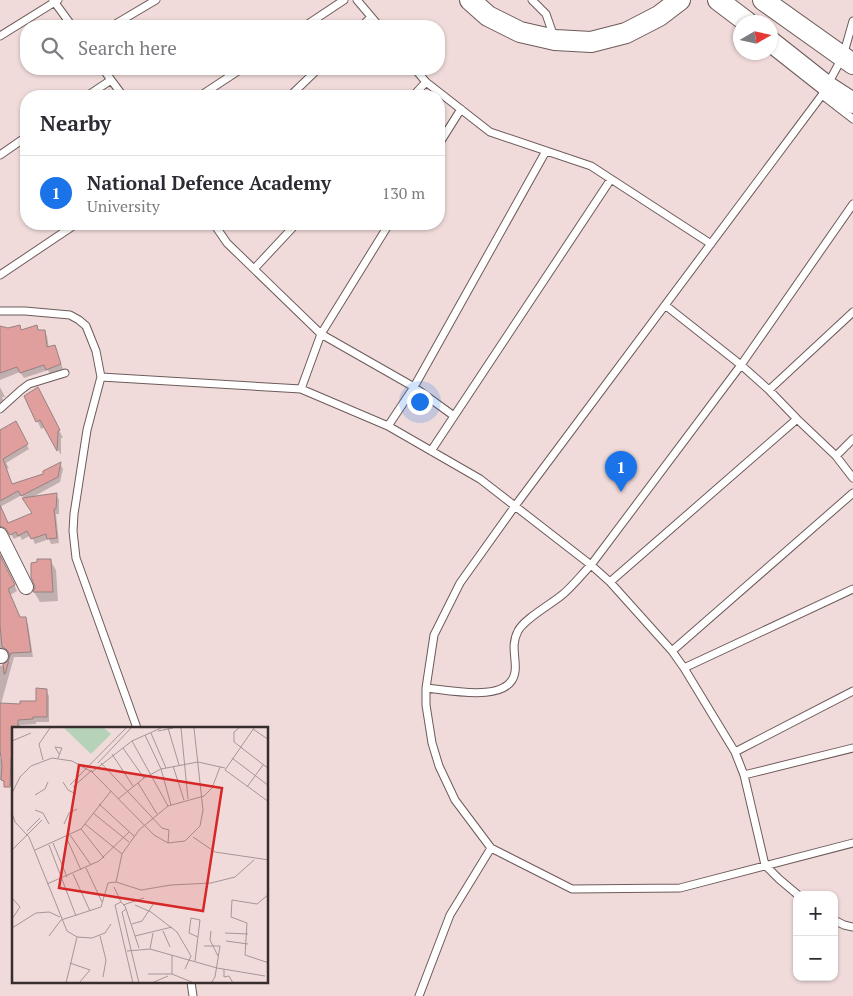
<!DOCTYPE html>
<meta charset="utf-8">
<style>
body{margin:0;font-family:"PT Serif",serif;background:#f2f2f3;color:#2b2b33}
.controls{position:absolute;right:15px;bottom:15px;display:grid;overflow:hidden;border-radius:10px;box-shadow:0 1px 4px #0004}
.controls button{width:45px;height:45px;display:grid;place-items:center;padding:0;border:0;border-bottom:1px solid #e1e1e2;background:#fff;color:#2b2b33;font:25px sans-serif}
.compass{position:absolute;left:733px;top:15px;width:45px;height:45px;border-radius:50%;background:#fff;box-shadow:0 1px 4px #0004;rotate:81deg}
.you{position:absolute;left:419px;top:401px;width:18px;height:18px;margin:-12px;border:4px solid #fff;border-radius:50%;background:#1a73e8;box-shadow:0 0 0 8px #1a73e833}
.badge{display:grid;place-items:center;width:32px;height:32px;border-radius:50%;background:#1a73e8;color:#fff;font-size:16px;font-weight:700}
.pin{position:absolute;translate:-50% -41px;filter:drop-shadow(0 1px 2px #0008)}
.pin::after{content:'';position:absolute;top:26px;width:18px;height:15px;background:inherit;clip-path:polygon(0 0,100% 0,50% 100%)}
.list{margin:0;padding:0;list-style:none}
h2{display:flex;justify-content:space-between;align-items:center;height:65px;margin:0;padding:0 20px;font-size:21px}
h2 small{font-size:16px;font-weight:400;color:#7c7c81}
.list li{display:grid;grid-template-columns:32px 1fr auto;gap:15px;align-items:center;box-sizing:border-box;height:75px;padding:0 20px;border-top:1px solid #e1e1e2}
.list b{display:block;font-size:19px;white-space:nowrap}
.list p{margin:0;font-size:16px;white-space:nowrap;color:#7c7c81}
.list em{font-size:16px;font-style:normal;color:#7c7c81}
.icon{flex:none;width:28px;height:28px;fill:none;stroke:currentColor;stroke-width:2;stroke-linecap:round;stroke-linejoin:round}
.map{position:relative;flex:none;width:853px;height:996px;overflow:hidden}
.search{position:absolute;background:#fff;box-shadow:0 1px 4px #0004;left:20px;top:20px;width:425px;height:55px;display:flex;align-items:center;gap:12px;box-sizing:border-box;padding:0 18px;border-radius:20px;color:#7c7c81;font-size:19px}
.panel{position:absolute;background:#fff;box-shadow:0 1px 4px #0004;left:20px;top:90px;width:425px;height:140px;border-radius:20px}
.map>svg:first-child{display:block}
</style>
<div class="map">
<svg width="853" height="996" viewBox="0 0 853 996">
<rect width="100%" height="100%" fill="#f0dbda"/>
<path fill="#0003" fill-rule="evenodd" d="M37,327L39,331H44L47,336L49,348L54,347L57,352L63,369L50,374L48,370L24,378L20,372L0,380V330L22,331Z
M0,387L5,397H2L4,402L0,405Z
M26,396H42L63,438H61V455L45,427L41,429Z
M20,431L29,449L6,463L9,468L1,471L0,468V437Z
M60,464L63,469L60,482L31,498L56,494L59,500V514H56L59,543L51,544L49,539L35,544L31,535L22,540L20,536L14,539L10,533L5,531L0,532V490L44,475ZM22,495L34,513L8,524L0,507Z
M0,556L17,591L10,595L20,618H25L28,624L33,657H14L1,704L21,706L37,702L46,690L49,696V722H36V724L20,725V728H14V763L12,786L5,785L2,780H0V759H2L0,739V666L6,665L10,661L11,655L9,653L4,652L0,653Z
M50,560L56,570L58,601L40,602L34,592L36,587L38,563Z"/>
<path fill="#e09e9d" stroke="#968282" d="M20,325L21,330L37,325L38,330H45L47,347L55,345L61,364L46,370L44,365L20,373L17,367L0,373V326L8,328Z
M38,387L60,430L58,431L57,451L40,420L36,422L24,396Z
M16,421L28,444L3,459L12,484L43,474V471L61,462L58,477L21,496L18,491L0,501V430Z
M57,493L56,509H54L57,538L47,539L46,534L31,539L27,531L18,536L16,532L10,535L5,528L0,526V505L8,523L32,513L22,498Z
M0,555L15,585L8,589L20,617H26L31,652L11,653L5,674H4L3,664L8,661L10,656L8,651L6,649L2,647L0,625Z
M37,559H51L53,592H33L35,587L31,577V563L37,562Z
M36,688L47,689V717H33V719L18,720V728H14V757L11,758L10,787H4V781L1,780L2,766L0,750V703L20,704V701H36Z"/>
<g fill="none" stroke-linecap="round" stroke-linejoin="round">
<defs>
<path id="lane" d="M53,0L72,26
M357,0L379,26
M532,0L546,14L554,37
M853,21L843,56L822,95L515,506L460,583L434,635L426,688V705L432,743L439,766L455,800L491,848L572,889L680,888L853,843
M112,26L156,0
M305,26L344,0
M362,26L371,17
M0,36L58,0
M103,69L123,96
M415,69L426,82L490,132L591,166L711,244
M822,95L853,119
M87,96L111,80
M200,96L241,69
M290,96L318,69
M413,96L426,82
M439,144L461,109
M0,155L26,137
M214,224L227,243L321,334L414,387L454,416
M254,269L296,224
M0,275L76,224
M665,305L741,365L769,390L797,419L836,456L853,478
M0,311H25L70,315L79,320L86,326L96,351L101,377L87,430L74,514L73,531L76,558L137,728
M101,377L301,389L388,426L480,479L591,565L610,582L672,651L684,668L735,752L744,775L765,865L779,879L798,895
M301,389L321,334L389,224
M769,390L853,312
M0,409L21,390L29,384L65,373
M388,426L414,387L546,151
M431,451L611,179
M836,456L853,439
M610,582L797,419
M672,651L853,493
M684,668L853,589
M426,688C449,690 510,704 515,672C517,659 510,646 518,631C524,619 550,605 562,595C572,587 581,575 591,565L741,365L853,204
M735,752L853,691
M744,775L853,748
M834,920L844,925L853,927
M191,982L193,996
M419,996L450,915L491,848"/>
<path id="street" d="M0,535L26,587
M0,656H1"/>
<path id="secondary" d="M470,0L488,16L520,32L555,40L591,42L626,33L659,16L680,0
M718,0L747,22
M763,0L853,64
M770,41L827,86L853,103"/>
</defs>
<use href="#lane" stroke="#6d5b5a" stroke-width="9"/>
<use href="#street" stroke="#6d5b5a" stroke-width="16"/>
<use href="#secondary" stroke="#6d5b5a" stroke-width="22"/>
<use href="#lane" stroke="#fff" stroke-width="7"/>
<use href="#street" stroke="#fff" stroke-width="14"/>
<use href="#secondary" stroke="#fff" stroke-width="20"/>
</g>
<g transform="translate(12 727)">
<rect width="256" height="256" fill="#f0dbda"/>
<path d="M52,1H92L99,7L79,27Z" fill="#b6d3b9"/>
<path fill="none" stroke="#a69695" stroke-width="1" d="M156,1L167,38M169,1L176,72M227,1L222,5V15L257,42M242,1L213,43L257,75M241,2L257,13M146,4L161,1M139,6L154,41M133,8L149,42L159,78M0,14L19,6M120,14L156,79M111,21L132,51M100,27L121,59M46,31L50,21L43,20L47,27M220,31L257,59M31,33L27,17L38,1M86,36L119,1M89,36L150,101L157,103L156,116M161,39L172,73M80,45L120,14L149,1M51,55L56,63L64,67M126,56L145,87M58,58L114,1M61,60L80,43M235,60L251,38M0,66L8,50L19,39L40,31L60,34L80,45L142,108L156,116L173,114L188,99L191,83L182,1M23,68L33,62L36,55M106,72L132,51L149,42L186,35L213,41M87,77L122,109M23,83L31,86L37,97M0,86L3,95L17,110L55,204L65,210L80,211L93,206L99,197M81,86L117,115M52,97L57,86L65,82M73,97L110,127M69,102L92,131M15,104L28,91M58,108L79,138M54,110L69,143M181,110L203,125L257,133M41,116L55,150M37,118L64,189M0,123L30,93M23,123L69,102L99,64M74,141L90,175M61,147L78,184M104,155L110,127L127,103L156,79L192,69L200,61L208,40M35,157L87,134L117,105M102,160L109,175M257,167L245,177L220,173L219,190L235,196L233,228L257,236M0,171L8,180L0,192M111,178L132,171M123,178L139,185L165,205L179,229L173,242M114,182L110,185L127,256M120,197L130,194L142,176M0,201L24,186L37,185L48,190M151,204L158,220M199,204L198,213L206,229M213,206L236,207M37,209L49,193L89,180L96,156L104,155L129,163L159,158L199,156L223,150L242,133M88,209L94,233L91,250M123,209L160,200M214,214L236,217M192,219H208L203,250L199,256M138,222L141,206M115,224L138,222L205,241L253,249M183,234L188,193L179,191L177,206L186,210M58,236L78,243L67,256M212,242V250L217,249L221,256M136,247H160V228M160,247L182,256M142,255L156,249M54,256L65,210M121,256L103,178L109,175L113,179L127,221"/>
<path fill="#d62828" fill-opacity="0.15" stroke="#d62828" stroke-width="2.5" d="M67,38L210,61L191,184L47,161Z"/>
<rect width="256" height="256" fill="none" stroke="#362e2d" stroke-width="2.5"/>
</g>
</svg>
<div class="controls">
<button>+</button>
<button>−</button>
</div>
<svg class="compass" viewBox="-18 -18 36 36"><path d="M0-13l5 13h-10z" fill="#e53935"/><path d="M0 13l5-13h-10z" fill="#7c7c81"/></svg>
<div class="you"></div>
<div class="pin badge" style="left:621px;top:492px">1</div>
<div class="search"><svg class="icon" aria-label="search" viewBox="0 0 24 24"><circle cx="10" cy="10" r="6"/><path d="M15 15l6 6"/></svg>Search here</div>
<section class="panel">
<h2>Nearby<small></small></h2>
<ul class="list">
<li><span class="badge">1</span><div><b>National Defence Academy</b><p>University</p></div><em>130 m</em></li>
</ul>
</section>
</div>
